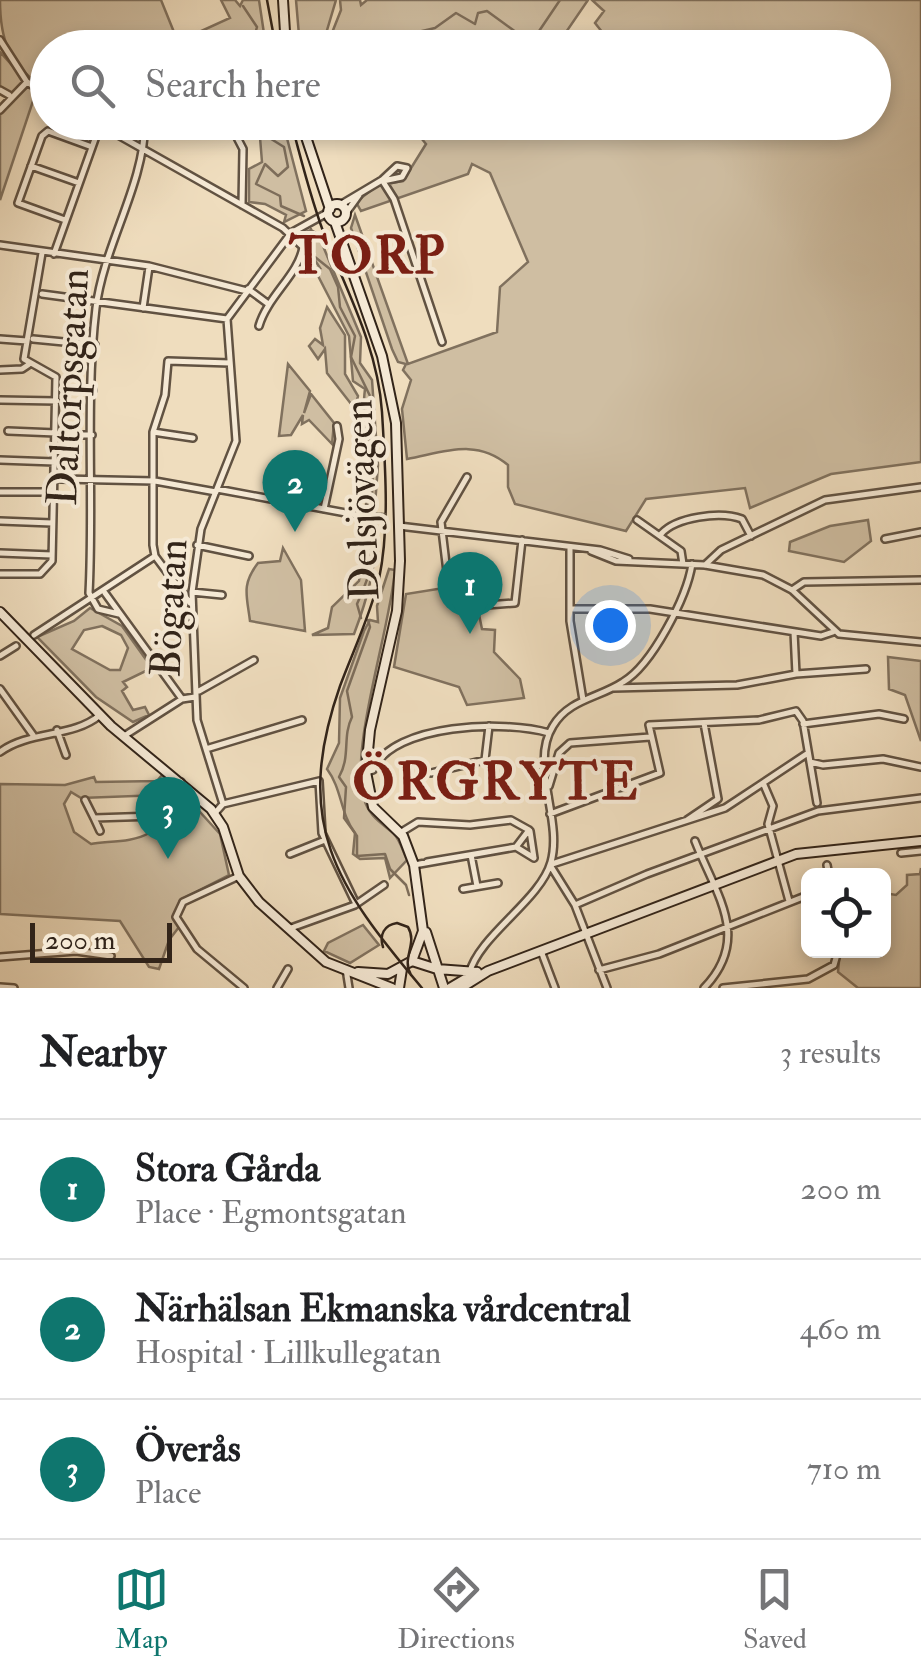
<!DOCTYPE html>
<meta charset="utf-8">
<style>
body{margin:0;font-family:"IM FELL Double Pica",serif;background:#f6f6f6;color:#202124}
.controls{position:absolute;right:30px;bottom:30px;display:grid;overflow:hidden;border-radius:15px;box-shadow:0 5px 15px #0003}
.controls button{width:90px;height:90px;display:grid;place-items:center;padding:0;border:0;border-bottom:2px solid #e0e0e0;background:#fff;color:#202124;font:50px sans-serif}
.scale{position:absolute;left:30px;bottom:25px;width:142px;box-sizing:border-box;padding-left:10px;border:5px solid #322419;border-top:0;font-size:28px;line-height:35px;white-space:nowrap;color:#322419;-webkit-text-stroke:8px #f5e9d5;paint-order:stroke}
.you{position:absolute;left:610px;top:625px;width:35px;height:35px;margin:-25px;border:8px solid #fff;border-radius:50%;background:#1a73e8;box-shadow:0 0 0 15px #1a73e833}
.badge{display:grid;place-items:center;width:65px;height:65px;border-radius:50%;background:#0f766e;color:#fff;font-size:32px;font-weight:700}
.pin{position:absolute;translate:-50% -82px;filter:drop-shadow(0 2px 5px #0008)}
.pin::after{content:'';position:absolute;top:52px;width:35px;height:30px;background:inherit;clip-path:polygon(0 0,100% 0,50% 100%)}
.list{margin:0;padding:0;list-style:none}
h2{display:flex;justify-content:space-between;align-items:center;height:130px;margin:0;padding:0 40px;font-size:42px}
h2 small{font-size:32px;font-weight:400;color:#757577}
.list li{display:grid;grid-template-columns:65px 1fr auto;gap:30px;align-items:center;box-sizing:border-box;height:140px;padding:0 40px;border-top:2px solid #e0e0e0}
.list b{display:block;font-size:38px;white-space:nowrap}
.list p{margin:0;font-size:32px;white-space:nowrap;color:#757577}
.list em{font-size:32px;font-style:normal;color:#757577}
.icon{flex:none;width:55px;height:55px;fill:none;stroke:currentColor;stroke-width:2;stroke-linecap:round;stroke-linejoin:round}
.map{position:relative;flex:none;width:921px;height:988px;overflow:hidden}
.search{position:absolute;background:#fff;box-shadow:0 5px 15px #0003;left:30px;right:30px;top:30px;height:110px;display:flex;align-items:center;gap:25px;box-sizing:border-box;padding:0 35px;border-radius:55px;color:#757577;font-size:38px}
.sheet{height:550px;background:#fff}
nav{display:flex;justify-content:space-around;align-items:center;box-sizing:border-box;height:140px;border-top:2px solid #e0e0e0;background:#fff;font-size:28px;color:#757577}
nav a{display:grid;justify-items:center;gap:5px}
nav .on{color:#0f766e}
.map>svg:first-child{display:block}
</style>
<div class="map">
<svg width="921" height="988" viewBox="0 0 921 988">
<rect width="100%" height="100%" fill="#efddbe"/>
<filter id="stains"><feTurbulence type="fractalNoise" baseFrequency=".002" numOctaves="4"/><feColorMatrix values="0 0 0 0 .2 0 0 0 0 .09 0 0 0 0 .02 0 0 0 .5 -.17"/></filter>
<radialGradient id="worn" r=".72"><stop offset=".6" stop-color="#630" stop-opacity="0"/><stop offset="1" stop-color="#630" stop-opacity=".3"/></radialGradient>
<path fill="#cfbea2" stroke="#80715e" stroke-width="2.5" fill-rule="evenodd" d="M0,0H161L180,47L48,48L47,79L41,86C8,63 0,38 0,0Z
M221,0H235L240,6L243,0H259L266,47H190L186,38L230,18Z
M296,0H336L322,47H300Z
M340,0H360L361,5L367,0H588L564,35L565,47L326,48L341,10Z
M592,0H921V462L831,474L750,508L745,488L646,499L626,531L515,504L508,487V465C476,438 445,452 407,459L402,409L411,380L403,370L406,364L398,362L392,349L351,228L355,215L408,364L497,332L500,287L528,262L490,173L472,164L468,174L361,211L356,202L378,185L403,181L426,144L409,123L874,122V48L614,47L595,23L604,11Z
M0,52L36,92L0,200V114L7,99L0,87Z
M251,123H283L306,211L284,222L286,215L265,204L249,202V169L262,162L259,125Z
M311,230L318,234L361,337L360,363L372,380L378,465L375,505H366C369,464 360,427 365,389L353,381L349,336L314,268H320L304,243L305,232Z
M327,307L345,335V374L358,396L355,409L327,373L325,349L318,359L309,346L315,339L323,345L320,328Z
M288,364L310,391L304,413L311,394L334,423L332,444L309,420L302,424L303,415L291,435L279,436Z
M868,520L871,541L844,562L789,551L790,542L830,526Z
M359,522L376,524C377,564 368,597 354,634L312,635L328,628L332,607L359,581L365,543L357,536Z
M283,548L301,580L305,631L250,621C247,596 241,585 258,563L280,561Z
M389,569L395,570C390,630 349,749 364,799C369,816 380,822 393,833C400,839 403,852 407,860L390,878L385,858L360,859L353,854L355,833C340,813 342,789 327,769L339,743L340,698L364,631L370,620L378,622L377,606Z
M450,587H465L475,595L482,629L495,630L494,652L520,679L524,698L467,705L459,687L394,667L406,594Z
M90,608L122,626L152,668L123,682L127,687L122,691L133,710L145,707L149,715L133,722L96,697L37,637L74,621ZM102,626L121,635L128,648L120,670H110L72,649L84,630Z
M888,657L921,661V741L905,695L889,689Z
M162,775L175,786L165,803L161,795L81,798L71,792L64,804L74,832L91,844C105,841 133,843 149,833L142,820L162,821L179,789L220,834L229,875L180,900L176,917L179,927L169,940L159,969L149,967L120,921L0,914V784L65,785L94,777L96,782L157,781Z
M921,868V988H858L838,972L840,951H884V893L896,895L907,885V875L920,874Z
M363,925L379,945L350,963L324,951L328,943Z"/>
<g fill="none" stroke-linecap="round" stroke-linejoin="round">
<path stroke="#7d6d5a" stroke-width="2.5" d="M243,6L257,27L251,48
M391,48L405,35L435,28L456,13L475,24L478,13L487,11L531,43L560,0
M271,122L268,137L284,147L288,167L278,176L265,164L256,184L280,196L281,206L304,216
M311,229L310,253L330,269L338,287L340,307L355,336L351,357L372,400L367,416L373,465L371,526L363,534C380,557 368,578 357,604L361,618
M368,620L370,627L347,691L352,717C342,737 351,756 339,777L346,787L344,818L357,836V856L385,854L390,869L406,885L409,895"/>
<defs>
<path id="street" d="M0,40L27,82L48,95
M437,48L466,37L508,48
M599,48L602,44
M0,90L9,95
M0,110L27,82
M95,122L283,228L303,247C299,274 267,297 259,326
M229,122L243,149L242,205
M307,134L322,122
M31,166L79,183
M382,180L394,199L442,342
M340,205L382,180L397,166L407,168L402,177L383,181
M346,213L359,195
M65,220L18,203L42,136L48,131L92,147
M0,245L149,266L247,291
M54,254L100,125
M248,289L267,303
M42,294L227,319
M143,308L149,267
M0,339L27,341
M33,339L95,345
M0,370L22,369L28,365
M61,389L93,390
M0,400L57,401
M8,431L56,433
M153,432L193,438
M62,435H92
M0,460L55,462
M467,477L441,522L448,580L471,585L487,605L515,603L522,540
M61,479L155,481L216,492
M217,489L362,516
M0,492H54
M324,509L339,439L337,426
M637,520L681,551L683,564
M0,521L52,523
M399,526L600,550L629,559
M661,534C676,517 720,511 742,519L751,536
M885,539L921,532
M197,545L249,556
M570,548V621L583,700
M591,551L616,561L705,565L763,575L792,590L839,634L921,642
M0,553L52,555
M705,565L721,550L825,500L921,487
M0,574H40L52,561L56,377L24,359L42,253
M792,590L804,582L921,580
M192,592L222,595
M105,593L182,699
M190,603L155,556L153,545V432L165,395L168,361L230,363
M570,609H650L821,636L833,632
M119,614L98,609L89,593C94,499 85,401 96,308C104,244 144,186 145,122
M794,632L796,674
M34,635L155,556
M0,656L16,646
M613,688L737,685L796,674L866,669
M0,689L33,735
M199,691L254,660
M803,724L879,714L904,719
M57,730L66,755
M124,736L182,699L195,697
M206,749L302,720
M0,752C30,730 73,738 100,715
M810,762L823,765L883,759L921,767
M366,772L373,770C393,723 506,720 549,733
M431,773L485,760L489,726
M764,785L773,806L768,824L789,901
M549,786L559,753L570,743L650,737
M85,800L94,818L156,816L181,782
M223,804L197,720L192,592L201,529L236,441L227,319L291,233L329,212
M215,813L223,804L319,781L322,833L356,904
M550,814L660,773L649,725L759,720L796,711L803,721L817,803
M94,818L100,831
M687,820L718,799L704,723
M530,831L534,858
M400,833L418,822L470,825L511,820L529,830
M695,841C716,895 752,938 704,988
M516,847L534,858
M516,847L529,830
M901,853L921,851
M290,854L325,840
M471,855L477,886
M427,862L516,847
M552,864L725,808L808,753
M414,865L516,847
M550,865L575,905L607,988
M827,865L829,876
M239,876L183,902L176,917L197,949L244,988
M463,889L498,883
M575,905L647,874L818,811L921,798
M291,928L355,905L384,885
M541,951L555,988
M0,957L76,951L111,956
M346,969L349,988
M599,970L659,954L808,895
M469,974C479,935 540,901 551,862C563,820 529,764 553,726C569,699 599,698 623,682C652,665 687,597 692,564
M0,987L14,988
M277,988L288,969
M723,988L808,979L834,965L838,951"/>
<path id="secondary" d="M283,0L286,48
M301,122L330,209
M328 213a9 9 0 1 1 18 0a9 9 0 1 1-18 0Z
M335,222L382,356L396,423L400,561L397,611L370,730L366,772L373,807L403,836L414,865L423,931L412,961
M0,612L111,726L211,809L223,827L239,876L259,902L326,962L392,988
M426,932L444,988
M358,972L388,974L412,961L437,969L477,972
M399,988L402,969
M450,988L477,972
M461,988L488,971L796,854L921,841"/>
</defs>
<use href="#street" stroke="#615242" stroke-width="10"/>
<use href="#secondary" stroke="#322419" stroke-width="12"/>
<use href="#street" stroke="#f5e9d5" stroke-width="5"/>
<use href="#secondary" stroke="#f5e9d5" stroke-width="8"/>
<path stroke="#322419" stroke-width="2.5" d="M267,0L276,48
M291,122C302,162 311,201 326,239C349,295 378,350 382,412C385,464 390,527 379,579C370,616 353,651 340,686C292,823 336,886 422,988
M383,947C379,935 384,925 397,923L408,927C418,944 401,958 411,975"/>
<defs>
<path id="street-bridge" d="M362,516L386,518"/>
</defs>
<use href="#street-bridge" stroke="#615242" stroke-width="10" stroke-linecap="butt"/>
<use href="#street-bridge" stroke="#f5e9d5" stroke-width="5"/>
</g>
<g text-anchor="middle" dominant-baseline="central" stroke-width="8" stroke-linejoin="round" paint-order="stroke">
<g font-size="42" fill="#322419" stroke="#f5e9d5">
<text transform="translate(69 387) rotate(-87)">Daltorpsgatan</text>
<text transform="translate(362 500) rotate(-92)">Delsjövägen</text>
<text transform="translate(170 608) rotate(-87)">Bögatan</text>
</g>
<g font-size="52" font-weight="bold" letter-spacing="2.5" fill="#7a1f14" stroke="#f5e9d5">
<text x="368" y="256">TORP</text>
<text x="496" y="782">ÖRGRYTE</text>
</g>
</g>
<rect width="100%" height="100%" filter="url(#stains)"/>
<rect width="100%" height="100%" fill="url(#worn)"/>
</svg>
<div class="controls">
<button><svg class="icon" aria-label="locate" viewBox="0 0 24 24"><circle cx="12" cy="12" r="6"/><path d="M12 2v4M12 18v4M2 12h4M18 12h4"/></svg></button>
</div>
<div class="scale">200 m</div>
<div class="you"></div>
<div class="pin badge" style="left:470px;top:634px">1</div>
<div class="pin badge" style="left:295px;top:532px">2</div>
<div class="pin badge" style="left:168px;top:859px">3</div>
<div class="search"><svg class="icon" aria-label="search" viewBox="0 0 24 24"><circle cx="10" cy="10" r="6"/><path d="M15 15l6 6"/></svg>Search here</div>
</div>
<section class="sheet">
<h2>Nearby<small>3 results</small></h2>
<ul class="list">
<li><span class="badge">1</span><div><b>Stora Gårda</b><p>Place · Egmontsgatan</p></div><em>200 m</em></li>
<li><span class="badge">2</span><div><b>Närhälsan Ekmanska vårdcentral</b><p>Hospital · Lillkullegatan</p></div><em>460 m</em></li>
<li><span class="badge">3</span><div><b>Överås</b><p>Place</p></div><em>710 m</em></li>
</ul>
</section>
<nav>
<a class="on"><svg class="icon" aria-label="map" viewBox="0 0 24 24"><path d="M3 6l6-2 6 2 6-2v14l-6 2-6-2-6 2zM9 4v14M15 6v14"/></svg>Map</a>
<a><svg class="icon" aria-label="directions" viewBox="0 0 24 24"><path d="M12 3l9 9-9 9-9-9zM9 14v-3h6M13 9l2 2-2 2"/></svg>Directions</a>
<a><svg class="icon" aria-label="saved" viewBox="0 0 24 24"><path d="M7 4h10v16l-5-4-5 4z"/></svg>Saved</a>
</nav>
